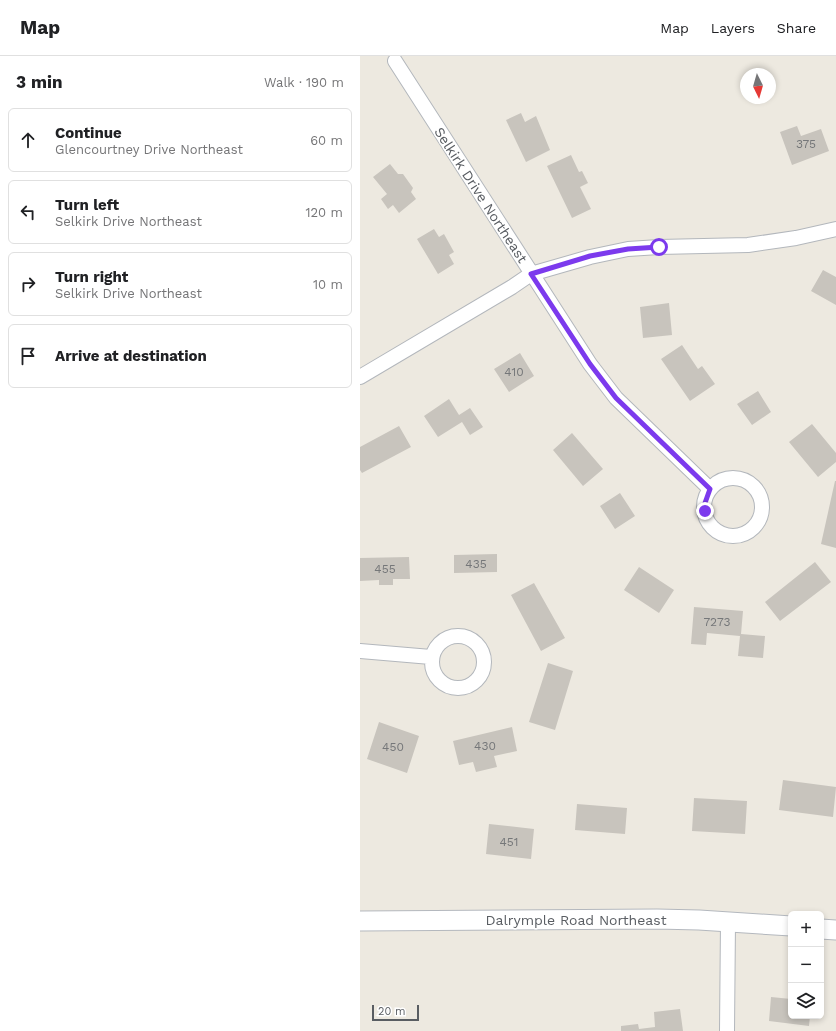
<!DOCTYPE html>
<meta charset="utf-8">
<style>
body{margin:0;font-family:"Work Sans",sans-serif;background:#f2f2f2;color:#202124}
.controls{position:absolute;right:12px;bottom:12px;display:grid;overflow:hidden;border-radius:6px;box-shadow:0 2px 6px #0003}
.controls button{width:36px;height:36px;display:grid;place-items:center;padding:0;border:0;border-bottom:1px solid #e0e0e0;background:#fff;color:#202124;font:20px sans-serif}
.compass{position:absolute;left:380px;top:12px;width:36px;height:36px;border-radius:50%;background:#fff;box-shadow:0 2px 6px #0003;rotate:175deg}
.scale{position:absolute;left:12px;bottom:10px;width:47px;box-sizing:border-box;padding-left:4px;border:2px solid #595d62;border-top:0;font-size:11px;line-height:14px;white-space:nowrap;color:#595d62;-webkit-text-stroke:3px #fff;paint-order:stroke}
.stop{position:absolute;width:12px;height:12px;margin:-9px;border:3px solid #7c3aed;border-radius:50%;background:#fff}
.stop.end{background:#7c3aed;border-color:#fff;box-shadow:0 1px 4px #0008}
.list{margin:0;padding:0;list-style:none}
h2{display:flex;justify-content:space-between;align-items:center;height:52px;margin:0;padding:0 16px;font-size:17px}
h2 small{font-size:13px;font-weight:400;color:#757577}
.list li{display:grid;grid-template-columns:26px 1fr auto;gap:12px;align-items:center;box-sizing:border-box;height:64px;margin:0 8px 8px;padding:0 8px;border:1px solid #e0e0e0;border-radius:6px}
.list b{display:block;font-size:15px;white-space:nowrap}
.list p{margin:0;font-size:13px;white-space:nowrap;color:#757577}
.list em{font-size:13px;font-style:normal;color:#757577}
.icon{flex:none;width:22px;height:22px;fill:none;stroke:currentColor;stroke-width:2;stroke-linecap:round;stroke-linejoin:round}
.map{position:relative;flex:none;width:476px;height:975px;overflow:hidden}
header{display:flex;align-items:center;gap:24px;box-sizing:border-box;height:56px;padding:0 20px;background:#fff;border-bottom:1px solid #e0e0e0}
header strong{font-size:19px}
nav{display:flex;gap:22px;margin-inline-start:auto;font-size:14px}
main{display:flex}
aside{flex:1;background:#fff}
.map>svg:first-child{display:block}
</style>
<header>
<strong>Map</strong>
<nav><a>Map</a><a>Layers</a><a>Share</a></nav>
</header>
<main>
<aside>
<h2>3 min<small>Walk · 190 m</small></h2>
<ul class="list">
<li><svg class="icon" aria-label="ahead" viewBox="0 0 24 24"><path d="M12 20V5M6 11l6-6 6 6"/></svg><div><b>Continue</b><p>Glencourtney Drive Northeast</p></div><em>60 m</em></li>
<li><svg class="icon" aria-label="left" viewBox="0 0 24 24"><path d="M17 20v-9H6M10 6l-5 5 5 5"/></svg><div><b>Turn left</b><p>Selkirk Drive Northeast</p></div><em>120 m</em></li>
<li><svg class="icon" aria-label="right" viewBox="0 0 24 24"><path d="M7 20v-9h11M14 6l5 5-5 5"/></svg><div><b>Turn right</b><p>Selkirk Drive Northeast</p></div><em>10 m</em></li>
<li><svg class="icon" aria-label="arrive" viewBox="0 0 24 24"><path d="M6 21V4h12l-3 4 3 4H6"/></svg><div><b>Arrive at destination</b></div></li>
</ul>
</aside>
<div class="map">
<svg width="476" height="975" viewBox="0 0 476 975">
<rect width="100%" height="100%" fill="#ede9e0"/>
<path fill="#c8c4bd" d="M161,57L165,66L176,60L190,94L166,106L146,64Z
M437,70L441,80L461,73L469,95L432,109L420,76Z
M211,99L219,116L222,115L228,127L220,131L231,153L212,162L187,110Z
M30,108L38,118H43L53,132L51,136L56,143L39,157L33,149L28,153L21,143L27,138L13,121Z
M74,173L79,181L84,178L94,196L89,199L94,208L78,218L57,183Z
M463,214L476,221V249L451,235Z
M309,247L312,279L283,282L280,251Z
M322,289L338,313L342,310L355,328L330,345L301,303Z
M160,297L174,320L149,336L134,313Z
M398,335L411,356L392,369L377,348Z
M89,343L99,359L110,352L123,371L110,379L102,366L78,381L64,360Z
M452,368L476,397V406L458,421L429,386Z
M39,370L51,391L2,417L0,414V391Z
M212,377L243,413L223,430L193,394Z
M475,425H476V492L461,488Z
M260,437L275,460L255,473L240,450Z
M137,498V516L94,517V499Z
M49,501L50,523H33V529H19V524L0,525V502Z
M455,506L471,526L420,565L405,546Z
M279,511L314,534L299,557L264,534Z
M174,527L205,582L181,595L151,539Z
M334,551L383,555L381,578L405,580L403,602L378,600L380,580L347,577L346,589L331,588Z
M188,607L213,615L195,674L169,666Z
M19,666L59,680L47,717L7,703Z
M152,671L157,695L134,700L137,711L116,716L113,706L99,709L93,685Z
M423,724L476,731L473,761L419,754Z
M334,742L387,745L385,778L332,775Z
M217,748L267,752L265,778L215,774Z
M129,768L174,773L171,803L126,798Z
M411,941L431,943V960H450L449,970L409,965Z
M320,953L323,975H261V970L278,968L279,973L295,971L294,956Z"/>
<g fill="none" stroke-linecap="round" stroke-linejoin="round">
<defs>
<path id="street" d="M35,5L230,308L256,342L350,433
M0,321L152,231L171,218L230,201L268,193L299,191L388,189L436,182L476,173
M344 451a29 29 0 1 1 58 0a29 29 0 1 1-58 0Z
M72 606a26 26 0 1 1 52 0a26 26 0 1 1-52 0Z
M0,595L71,601
M367,975L368,866"/>
<path id="secondary" d="M0,865L297,863L339,864L431,870
M461,873L476,874"/>
</defs>
<use href="#street" stroke="#b3b7bc" stroke-width="16"/>
<use href="#secondary" stroke="#b4b8be" stroke-width="21"/>
<use href="#street" stroke="#fff" stroke-width="14"/>
<use href="#secondary" stroke="#fff" stroke-width="19"/>
</g>
<g fill="none" stroke-linecap="round" stroke-linejoin="round">
<path stroke="#7c3aed" stroke-width="5" d="M299,191L268,193L230,200L171,218L230,308L256,342L350,433L345,447V455"/>
</g>
<g text-anchor="middle" dominant-baseline="central" stroke-width="3" stroke-linejoin="round" paint-order="stroke">
<g font-size="12" fill="#757779">
<text x="446" y="88">375</text>
<text x="154" y="316">410</text>
<text x="116" y="508">435</text>
<text x="25" y="513">455</text>
<text x="357" y="566">7273</text>
<text x="125" y="690">430</text>
<text x="33" y="691">450</text>
<text x="149" y="786">451</text>
</g>
<g font-size="14" fill="#595d62" stroke="#fff">
<text transform="translate(121 139) rotate(57)">Selkirk Drive Northeast</text>
<text x="216" y="864">Dalrymple Road Northeast</text>
</g>
</g>
</svg>
<div class="controls">
<button>+</button>
<button>−</button>
<button><svg class="icon" aria-label="layers" viewBox="0 0 24 24"><path d="M12 4l9 5-9 5-9-5zM3 14l9 5 9-5"/></svg></button>
</div>
<svg class="compass" viewBox="-18 -18 36 36"><path d="M0-13l5 13h-10z" fill="#e53935"/><path d="M0 13l5-13h-10z" fill="#757577"/></svg>
<div class="scale">20 m</div>
<div class="stop" style="left:299px;top:191px"></div>
<div class="stop end" style="left:345px;top:455px"></div>
</div>
</main>
